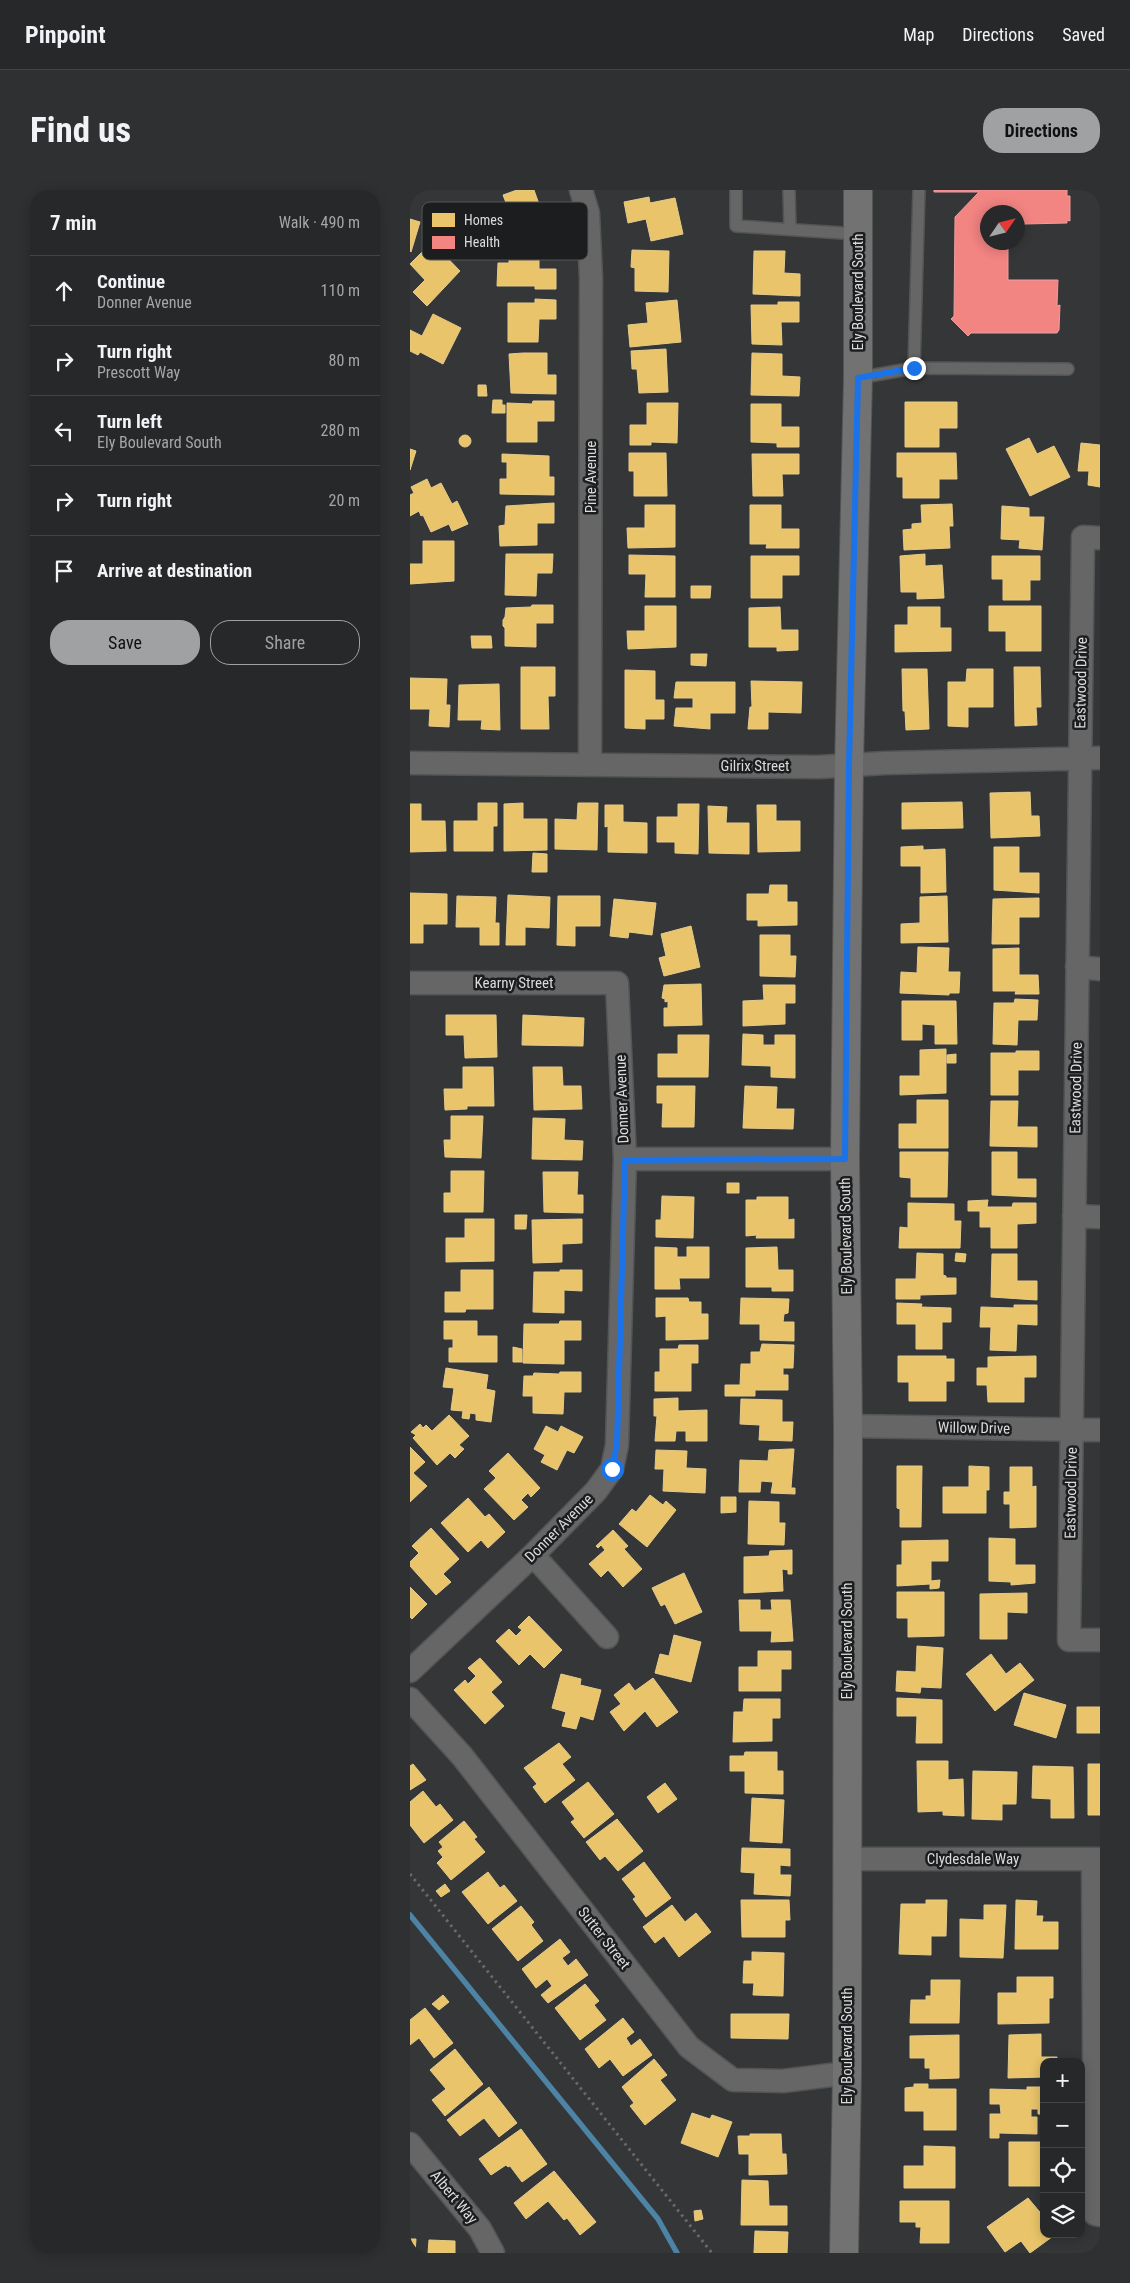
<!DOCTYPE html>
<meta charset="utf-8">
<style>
body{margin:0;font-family:"Roboto Condensed",sans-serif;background:#2f3031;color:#f1f3f6}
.controls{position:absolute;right:15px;bottom:15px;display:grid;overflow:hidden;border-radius:10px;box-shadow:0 2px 12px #0003}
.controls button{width:45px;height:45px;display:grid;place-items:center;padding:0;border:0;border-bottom:1px solid #434446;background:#272829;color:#f1f3f6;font:25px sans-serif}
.compass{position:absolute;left:570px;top:15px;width:45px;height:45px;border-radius:50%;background:#272829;box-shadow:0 2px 12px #0003;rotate:55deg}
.stop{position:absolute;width:15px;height:15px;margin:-11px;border:4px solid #1a73e8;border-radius:50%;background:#fff}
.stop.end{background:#1a73e8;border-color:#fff;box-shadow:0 1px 5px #0008}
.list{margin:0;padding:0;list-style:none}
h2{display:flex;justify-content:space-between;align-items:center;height:65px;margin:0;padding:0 20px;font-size:21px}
h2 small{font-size:16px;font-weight:400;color:#a4a6a8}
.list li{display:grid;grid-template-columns:32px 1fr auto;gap:15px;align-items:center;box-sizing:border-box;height:70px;padding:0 20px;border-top:1px solid #434446}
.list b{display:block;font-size:19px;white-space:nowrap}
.list p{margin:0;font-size:16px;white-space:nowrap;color:#a4a6a8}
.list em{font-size:16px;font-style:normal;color:#a4a6a8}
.actions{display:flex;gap:10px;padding:15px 20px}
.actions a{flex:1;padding:11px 0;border:1px solid #a0a1a3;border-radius:20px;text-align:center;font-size:18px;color:#a0a1a3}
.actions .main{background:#a0a1a3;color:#111}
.icon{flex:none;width:28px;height:28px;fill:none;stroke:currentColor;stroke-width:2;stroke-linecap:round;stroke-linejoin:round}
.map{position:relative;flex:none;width:690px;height:2063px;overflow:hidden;border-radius:20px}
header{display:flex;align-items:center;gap:30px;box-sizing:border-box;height:70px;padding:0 25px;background:#272829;border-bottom:1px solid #434446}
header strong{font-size:24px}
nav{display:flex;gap:28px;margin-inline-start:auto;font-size:18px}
.intro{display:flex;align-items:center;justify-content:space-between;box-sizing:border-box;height:120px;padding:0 30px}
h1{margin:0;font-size:35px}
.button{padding:12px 22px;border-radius:20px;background:#a0a1a3;color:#111;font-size:18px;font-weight:700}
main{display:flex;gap:30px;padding:0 30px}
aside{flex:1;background:#272829;border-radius:20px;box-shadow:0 2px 12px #0003}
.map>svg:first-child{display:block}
</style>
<header>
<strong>Pinpoint</strong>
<nav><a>Map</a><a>Directions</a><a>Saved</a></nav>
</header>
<div class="intro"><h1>Find us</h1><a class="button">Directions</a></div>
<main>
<aside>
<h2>7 min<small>Walk · 490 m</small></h2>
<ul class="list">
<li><svg class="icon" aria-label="ahead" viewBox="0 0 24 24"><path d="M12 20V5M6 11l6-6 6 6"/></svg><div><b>Continue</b><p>Donner Avenue</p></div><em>110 m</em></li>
<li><svg class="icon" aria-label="right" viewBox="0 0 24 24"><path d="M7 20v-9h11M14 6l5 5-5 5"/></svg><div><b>Turn right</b><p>Prescott Way</p></div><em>80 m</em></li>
<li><svg class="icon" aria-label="left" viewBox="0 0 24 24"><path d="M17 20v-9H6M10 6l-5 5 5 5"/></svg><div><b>Turn left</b><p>Ely Boulevard South</p></div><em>280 m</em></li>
<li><svg class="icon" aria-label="right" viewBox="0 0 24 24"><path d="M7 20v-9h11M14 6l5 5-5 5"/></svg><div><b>Turn right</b></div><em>20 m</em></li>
<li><svg class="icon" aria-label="arrive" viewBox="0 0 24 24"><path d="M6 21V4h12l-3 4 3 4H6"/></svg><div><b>Arrive at destination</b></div></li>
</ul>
<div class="actions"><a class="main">Save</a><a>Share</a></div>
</aside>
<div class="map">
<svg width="690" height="2063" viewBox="0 0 690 2063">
<rect width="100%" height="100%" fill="#343637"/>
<path fill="#e9c46a" stroke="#e4cb8c" d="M107,0H124L130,17L135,15L141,32L96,47L87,22L98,18L93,5Z
M239,7L240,13L265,8L273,44L241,51L236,29L218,33L214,12Z
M0,29L10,32L1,62L0,61Z
M22,52L50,81L17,116L3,102L15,90L0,74Z
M99,56H129V79H146V99H125V96H87L88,73H99Z
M222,60L259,61L258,102L225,101V78L221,77Z
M344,61H375L374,83L390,84V106L343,104Z
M125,109L146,110V129H129L128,152H98V113H125Z
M267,110L271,152L220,157L218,135L238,133L236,113Z
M368,112H389V132H371L372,155L342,154L341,115H368Z
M23,124L51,138L33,174L10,162L8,165L0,161V140L12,146Z
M256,159L258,202L229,203L227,179H222L221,161Z
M113,163H137V185H146V204L101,203L99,164Z
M342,163L372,164V186L390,187L389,206L341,205Z
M68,195H76L77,206H68Z
M83,210H92V215H95V223H82Z
M123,211H144V231H127V252H97V213L122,214Z
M495,212H547V238H529V257H495Z
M237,213H268L267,253L241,252V255H220V235H237Z
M341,214H371V237H389V257H367V253L341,252Z
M49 251a6 6 0 1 1 12 0a6 6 0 1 1-12 0Z
M619,248L627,264L644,256L660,287L620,306L596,259Z
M671,253L690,255V297L678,295L679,281H668Z
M0,259L6,261L0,280Z
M219,263H256L257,306H224V281H219Z
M487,263H546L547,289H529V308H493V287H487Z
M92,264L139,266V287H144V305L90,304V289H97V272H92Z
M342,264H389V284H372L373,306H343Z
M17,289L21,298L31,293L42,314L47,311L58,334L42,341L39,334L21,342L13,325L11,326L9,321L0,326V305L4,303L1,297Z
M144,313V333H127V355L90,356L89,336L95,335L96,316Z
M542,314L543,336H539L540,358L494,360L493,340L502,339V334L512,333L511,315Z
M235,315H265V357L218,358L217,338H235Z
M340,315H371V339H389V358H356L357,354H340Z
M592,316L619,318V327H634L632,360L609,358L610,350L591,349Z
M13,351H44V391L0,394V374H13Z
M96,364H143L142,383H127L126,406L95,405Z
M515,364V376L532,375L534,408L507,409V402H491L490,366Z
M219,365L265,366V407H235L236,384H219Z
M341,366H389V385H372V408H341Z
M582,366H630V390H620V410H593V389H582Z
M281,396H301L300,408H281Z
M122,415H143V433H126V457L95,456V438L93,436V430L95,427L96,418L121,417Z
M235,416H266V457L218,459L217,441H235Z
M579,416H631V461H596V441H579Z
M370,417L371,440H388V460L367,461V457H339V418Z
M498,417H530V438H541V461L485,462V435H498Z
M61,446H81L82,458H62Z
M281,464H297L296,476L281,475Z
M111,477H145V506H138L139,539H111Z
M604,477H630L631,517H626L627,535L605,536Z
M492,479H517L519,539L496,540L495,521H493Z
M557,479H583V517H558V537L538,536V492H556Z
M215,480L245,481V510H254V529H235V539L215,538Z
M0,488L37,489L36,515H40L39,537L19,536L20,519H0Z
M341,491L392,492L391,523L358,522V539H338L340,517H342Z
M266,492H325V523H300V539L264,536L266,518H283V508H264Z
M89,494L90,540L71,539L72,530H48L49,495Z
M620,602L621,626H629L630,646L581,648L580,603Z
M552,612L553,638L492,639V613Z
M68,613H87V636H83V661H44V631H68Z
M113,613V629H137V660L94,661V614Z
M168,613H188L187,660L145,659V629L167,630Z
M0,614H11V631H35L36,661L0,662Z
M268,614H289L288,664L265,663V652H247V627H268Z
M195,615H213V632L237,633V663L198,662V636L195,637Z
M347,615H366V631H390V661L348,662Z
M298,616L317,617L316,633H339V664L299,663Z
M513,656V660L535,659L536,702L511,703V676H491V657Z
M584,657H609V683H629V703L584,700Z
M123,663L137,664V682H122Z
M360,695H377V712H387V735L348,736V730H337V704H359Z
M0,703L37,704V734H13V753H0Z
M98,705L140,707L139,738L115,737V755H96Z
M47,706L86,707L85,733H89V755H70V737H46Z
M148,706H190V736H165V756L147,755Z
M537,706L538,752L491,753V734L510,733V707Z
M629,708V727H609V754H582L583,709Z
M204,709L246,713L242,745L219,742L218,748L200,746Z
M281,736L290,777L254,786L249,768L256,766L251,744Z
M350,745H380V766H386L385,787L350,786Z
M508,757L539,758L538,782H550L549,803H539V805L490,803L491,782L507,783Z
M609,758V785H628L629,804H605L606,801H583V759Z
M291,794L292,835L254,836V818H258V811L255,812V809L252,808L254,795Z
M353,795H385V813H375V834L333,836V811L354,810Z
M605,809L628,810L627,830H608L607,855L583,854L584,813H604Z
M492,811H546L547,854H525V835L512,834V850H492Z
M36,825H86L87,867L55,868L54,845H36Z
M113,825L174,828L173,856L112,855Z
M333,844L353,845V855H365V845H385V888L361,887V876L332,875Z
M268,845H299L298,887H248V864H268Z
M536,859V903L490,905V886H510V860Z
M606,861H629V880H608V905H581V863H606Z
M546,864V873H537V865Z
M53,877H83L84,916H57V919L35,920L34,899H53Z
M123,877H152L153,896H171L172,919L124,920Z
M247,896H285L284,937H252L253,913H247Z
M335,896L367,897L366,919H384L383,939L333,938Z
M507,910H538V958H489V934H507Z
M581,911H608L607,937H627V957L580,956Z
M41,926H73L71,968L35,967L34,950H41Z
M123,928L155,929L154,950L173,951L172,970L122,969Z
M490,962H538L537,1007H501V988L490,987Z
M582,962H607V989H626V1007L582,1005Z
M41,981H74L73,1022H34V1003H41Z
M133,982H168L167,1005H173V1023L134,1022Z
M317,993H329V1003H317Z
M252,1006L284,1007L283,1048L246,1047V1030H251Z
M347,1007H378V1030L384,1029V1048H346L347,1045L336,1046V1010H347Z
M578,1010L577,1017H602L603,1013H626V1033L607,1034V1058H581V1037H570V1021H558V1011Z
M498,1013L544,1014V1031H551L550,1058H489L490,1037L498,1038Z
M105,1025H117L116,1039H105Z
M55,1029H84V1071L36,1072V1048H55Z
M172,1029V1053L152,1054V1072L123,1073L122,1030Z
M245,1057L267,1058V1067H277V1057H299V1088H269L270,1099H245Z
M367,1057L368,1080H383V1101H362V1097H336V1058Z
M507,1063L533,1064V1085L536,1086V1088H546V1104L510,1105V1109H486V1089H506Z
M546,1063L556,1064L555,1072L545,1071Z
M582,1064H607V1091H627V1110L581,1107Z
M51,1080H83V1119H56L55,1122H35V1102H51Z
M150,1080H172V1101L154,1100V1123L123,1122L124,1082H150Z
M246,1108H278L279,1112H291V1124H298V1149L256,1150V1126L246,1127Z
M331,1108L379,1109L378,1123L374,1124L373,1132H384V1151L350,1150V1134H330Z
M487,1113L512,1114L511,1117L541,1118V1132H532V1159H506V1134H487Z
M604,1115H627V1135L607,1134L606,1161L580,1160L581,1137H570L571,1117L604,1118Z
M34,1131H67V1146H87V1172H39V1158H43V1149H34Z
M150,1131H171V1150H154V1174L113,1173L114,1134H149Z
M352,1154L384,1155L383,1178H373V1185H378V1200H345V1206H315V1195H330L331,1174H341V1162H350Z
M269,1155H288V1173H281V1201H245V1182H250V1159H268Z
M103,1157L112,1159V1172H103Z
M488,1166H536V1169H544V1191H536V1211H499V1192H488Z
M626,1166V1187H614V1212H578L577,1195H567V1178H578V1167Z
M36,1178L78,1185L76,1199L85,1201L81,1232L66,1230V1224L60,1223L59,1229L52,1228L53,1221L41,1220L44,1198L33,1197Z
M150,1182H171V1202H154L153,1224L123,1223V1206H113L114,1186H123L124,1183L149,1184Z
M268,1208V1221L297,1220V1251H276V1241H266L265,1251H245L247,1226H244V1209Z
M331,1209L372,1210V1232H383L382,1251L349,1250L350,1235L330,1234Z
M39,1225L59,1246L49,1255L54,1259L45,1268L40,1263L27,1275L3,1248L6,1245L1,1242L10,1234L13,1238L16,1235L22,1241Z
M136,1236L148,1242L151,1236L173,1247L164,1263L157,1260L147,1280L131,1272L135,1265L124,1259Z
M0,1257L15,1272L3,1283L17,1296L0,1312Z
M380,1259H384L381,1298H385V1304L361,1303L363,1292L351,1291L350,1302H329L330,1270L358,1271L359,1260Z
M246,1260L277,1261L276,1278L296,1279L295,1303L253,1301L254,1279H245Z
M98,1263L130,1298L121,1307L118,1303L111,1310L118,1317L104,1330L74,1299L86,1288L79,1281Z
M487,1276H512L511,1337H490V1319L487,1318Z
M559,1276L579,1277V1300H576V1323H533V1297H559Z
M600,1277H622V1297L626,1296V1337L600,1338V1314H594V1302H600Z
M240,1305L253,1315L256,1311L266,1320L237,1357L209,1334L222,1319L226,1322Z
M311,1307H326V1322L311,1323Z
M58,1308L75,1327L79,1324L95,1342L78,1358L71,1350L58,1362L31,1333Z
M339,1311L369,1312V1333H375L374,1355L338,1354Z
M21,1338L49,1369L33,1384L41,1392L26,1405L0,1376V1372L9,1363L2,1356Z
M203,1340L218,1356L214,1359L232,1379L213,1397L198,1380L191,1387L179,1374L195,1360L191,1355L188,1358L186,1356Z
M579,1348L605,1349V1375H625V1393L601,1395V1392L579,1391Z
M538,1350V1371H521V1391L530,1390L529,1398L520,1399V1394L487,1396V1375H492V1351Z
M382,1360V1384H378V1380L372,1379L373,1401L334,1403V1367L359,1366L360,1361Z
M274,1383L292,1422L265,1434L255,1414L251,1416L242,1398Z
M0,1397L17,1414L2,1429L0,1427Z
M487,1402H534V1446L498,1447V1428H487Z
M617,1403V1423L597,1422V1449H570V1404Z
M329,1410H350V1420H362L361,1410H380L383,1451L361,1452L362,1441H330Z
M119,1426L152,1460L134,1478L120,1464L109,1475L86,1451L99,1439L106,1446L112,1440L108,1437Z
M264,1445L291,1452L281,1492L245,1483L250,1464L259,1466Z
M507,1456L533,1458L531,1498L511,1497L510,1503L486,1501L487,1481L506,1482Z
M348,1461H381V1479H371V1501H329V1477H348Z
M581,1464L596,1484L610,1473L624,1490L585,1521L556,1484Z
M70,1468L92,1492L81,1502L94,1516L75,1534L44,1500L55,1490L58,1494L66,1486L58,1478Z
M151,1484L171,1489L170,1495L191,1500L183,1530L170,1526L166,1539L152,1536L156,1522L142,1518Z
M243,1488L268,1522L247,1537L235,1521L214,1541L200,1522L211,1514L204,1505L219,1493L225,1501Z
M614,1503L656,1515L646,1548L604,1535Z
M487,1508L532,1510V1553H506L507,1526H487Z
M334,1509H370V1528H362V1551L323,1552L324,1522H333Z
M667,1517H690V1543H667Z
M149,1553L161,1567L152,1574L165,1590L135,1613L123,1597L127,1594L114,1578Z
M335,1562H367V1581H373V1604L335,1603V1581H320V1566H334Z
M507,1571H538V1590L553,1589L554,1626L533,1625V1621L508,1622Z
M3,1574L16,1590L0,1600V1576Z
M678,1574H690V1625H678Z
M623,1576L663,1577L664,1628H641V1609L622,1608Z
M563,1581L607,1582L606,1614H592V1630L562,1629Z
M178,1592L204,1624L174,1648L161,1632L165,1629L152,1612Z
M255,1593L267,1609L248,1623L237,1607Z
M13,1601L26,1617L30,1614L43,1630L14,1653L0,1635V1612Z
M342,1608L374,1610L372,1653L340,1651Z
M207,1629L233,1661L208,1681L195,1666L190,1670L176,1652Z
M54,1631L67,1647L64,1649L75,1662L41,1690L27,1673L33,1667L28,1661L33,1657L29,1652Z
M332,1658L380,1659V1676L370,1675V1685H381L380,1706L344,1704L345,1683L331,1682Z
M234,1672L261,1708L236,1727L223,1709L226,1707L212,1689Z
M78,1682L90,1698L94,1695L107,1711L78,1734L52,1702Z
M35,1694L40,1701L31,1707L26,1701Z
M331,1710H379L380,1730H375V1747H332Z
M516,1710H537L536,1746H521V1765L489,1764L491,1714H516Z
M606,1710L627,1711L626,1726H633L632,1732H648V1759H605Z
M262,1715L275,1732L286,1723L301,1742L269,1767L254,1746L245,1753L233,1737Z
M574,1715H596L593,1768L550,1767V1729L574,1730Z
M111,1716L124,1732L121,1735L133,1751L108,1771L82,1739Z
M150,1749L160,1762L152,1768L158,1776L166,1769L178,1785L138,1813L131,1805L142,1796L137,1789L126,1798L112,1779Z
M342,1762L374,1763L373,1806L343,1805L344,1793H333L334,1771H342Z
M607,1787H643V1808H639V1833L588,1834V1803H607Z
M521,1790H550L549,1833H500L501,1810H516V1806H521Z
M175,1794L189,1811L184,1815L196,1830L170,1850L145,1818Z
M33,1805L39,1812L29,1820L22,1814Z
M15,1818L43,1853L24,1868L9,1848L0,1855V1830Z
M321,1824H379L378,1849L321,1848Z
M213,1828L224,1842L216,1848L221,1856L230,1849L242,1865L213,1886L200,1869L189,1878L175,1859Z
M631,1844V1867H647V1872H634V1887L598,1888L599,1845Z
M549,1845V1888L520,1889V1878H515V1868H500V1846Z
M45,1859L73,1894L35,1926L22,1910L36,1899L20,1880Z
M244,1869L257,1885L250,1890L266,1910L235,1935L220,1916L224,1913L212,1897Z
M504,1894H518V1899H546V1940H514V1921H495V1898L504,1897Z
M79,1897L107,1933L89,1947L74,1928L50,1946L37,1930Z
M617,1897H634V1924H628V1919H621V1927H627V1944L589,1943V1948H580V1924H591L590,1914H580V1899L617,1900Z
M282,1923L300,1929L302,1925L322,1932L308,1967L271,1953Z
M111,1939L137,1974L112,1992L100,1976L98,1977L96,1975L81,1985L69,1969Z
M340,1944H371L372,1964H376L377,1984L339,1985V1964H329L328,1946H340Z
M599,1952H634V1982H630V1996H599Z
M514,1956L545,1957V1998H494V1976H514Z
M144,1981L186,2032L170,2045L157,2028L154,2030L138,2011L116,2029L104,2013Z
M332,1990L358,1991L359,2016H377V2035H331Z
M618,2008L634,2027V2044H646L620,2063L611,2051L595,2062L577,2037Z
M490,2011H539V2053H510L511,2037H506V2032H490Z
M291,2020L293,2029L285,2031L284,2021Z
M345,2041L378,2042L377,2063H344Z
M0,2049H6L5,2063H0Z
M19,2050L45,2051V2063H18Z"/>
<path fill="#f28482" stroke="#eb9e9d" d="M524,0H657V6H660V31L657,30V33L615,34L608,41V22H578V52H598V90H648L647,116L650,115L649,140L647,143H561L558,146L541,129L544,126L545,27L569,2H524Z"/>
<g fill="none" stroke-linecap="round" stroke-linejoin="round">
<path stroke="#4d83a4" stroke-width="5.5" d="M0,1725L248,2029L267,2063"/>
<defs>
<path id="lane" d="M326,0V36L448,44
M379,0L380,39
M504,178L658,179
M448,188L504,178L509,0"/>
<path id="street" d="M171,0L178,23L181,88L180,575
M690,348L673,347L659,1450H690
M0,573L409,577L475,573L690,568
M667,777L690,779
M0,793H207L215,969L207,1255L202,1279L186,1301L123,1365L0,1481
M215,969H435
M664,1026L690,1027
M438,1236L690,1240
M123,1365L197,1447
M0,1509L52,1566L279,1857L323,1890L373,1891L437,1883
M436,1669H690
M683,1669L685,2024L690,2025
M0,1954L70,2039L83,2063"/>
<path id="secondary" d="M434,2063L437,1883L438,1236L435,969L439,575L448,188V0"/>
</defs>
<use href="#lane" stroke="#535454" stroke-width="14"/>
<use href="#street" stroke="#535454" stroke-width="25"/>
<use href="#secondary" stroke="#535454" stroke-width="30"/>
<path stroke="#686969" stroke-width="3" stroke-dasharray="2.5 4" stroke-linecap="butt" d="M0,1684L302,2063"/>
<use href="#lane" stroke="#666667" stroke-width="11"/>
<use href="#street" stroke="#666667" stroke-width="22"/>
<use href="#secondary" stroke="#717271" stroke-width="28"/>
</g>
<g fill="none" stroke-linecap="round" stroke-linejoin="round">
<path stroke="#1a73e8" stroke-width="6" d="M202,1279L207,1254L215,970L435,969L439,575L448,188L504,178"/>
</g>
<g text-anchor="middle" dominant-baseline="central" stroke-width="5" stroke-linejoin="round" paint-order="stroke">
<g font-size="15" fill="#dadbdd" stroke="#1c1d1e">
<text transform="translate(448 102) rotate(-90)">Ely Boulevard South</text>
<text transform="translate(181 287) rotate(-90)">Pine Avenue</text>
<text transform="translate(671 493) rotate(-89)">Eastwood Drive</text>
<text x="345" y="576">Gilrix Street</text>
<text x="104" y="793">Kearny Street</text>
<text transform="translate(666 898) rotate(-89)">Eastwood Drive</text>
<text transform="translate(212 909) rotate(-92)">Donner Avenue</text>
<text transform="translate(436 1046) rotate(-91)">Ely Boulevard South</text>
<text transform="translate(564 1238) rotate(1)">Willow Drive</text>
<text transform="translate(661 1303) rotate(-89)">Eastwood Drive</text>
<text transform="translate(149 1338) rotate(-45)">Donner Avenue</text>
<text transform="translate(437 1451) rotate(-90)">Ely Boulevard South</text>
<text x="563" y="1669">Clydesdale Way</text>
<text transform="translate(194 1748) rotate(52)">Sutter Street</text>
<text transform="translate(437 1856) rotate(-90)">Ely Boulevard South</text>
<text transform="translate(44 2007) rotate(50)">Albert Way</text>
</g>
</g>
<rect x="12" y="12" width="166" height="58" rx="8" fill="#1c1d1e" stroke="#555657" stroke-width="1"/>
<rect x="22" y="23" width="23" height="14" fill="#e9c46a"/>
<rect x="22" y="46" width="23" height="13" fill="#f28482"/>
<g font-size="14" fill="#dadbdd">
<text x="54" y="35">Homes</text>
<text x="54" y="57">Health</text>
</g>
</svg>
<div class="controls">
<button>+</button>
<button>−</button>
<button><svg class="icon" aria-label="locate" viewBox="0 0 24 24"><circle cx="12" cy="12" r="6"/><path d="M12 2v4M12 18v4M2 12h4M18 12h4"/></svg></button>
<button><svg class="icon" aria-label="layers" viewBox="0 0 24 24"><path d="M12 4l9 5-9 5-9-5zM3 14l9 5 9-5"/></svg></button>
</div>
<svg class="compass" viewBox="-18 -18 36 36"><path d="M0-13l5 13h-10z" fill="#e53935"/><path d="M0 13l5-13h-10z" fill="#a4a6a8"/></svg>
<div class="stop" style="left:202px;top:1279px"></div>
<div class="stop end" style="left:504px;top:178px"></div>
</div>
</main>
